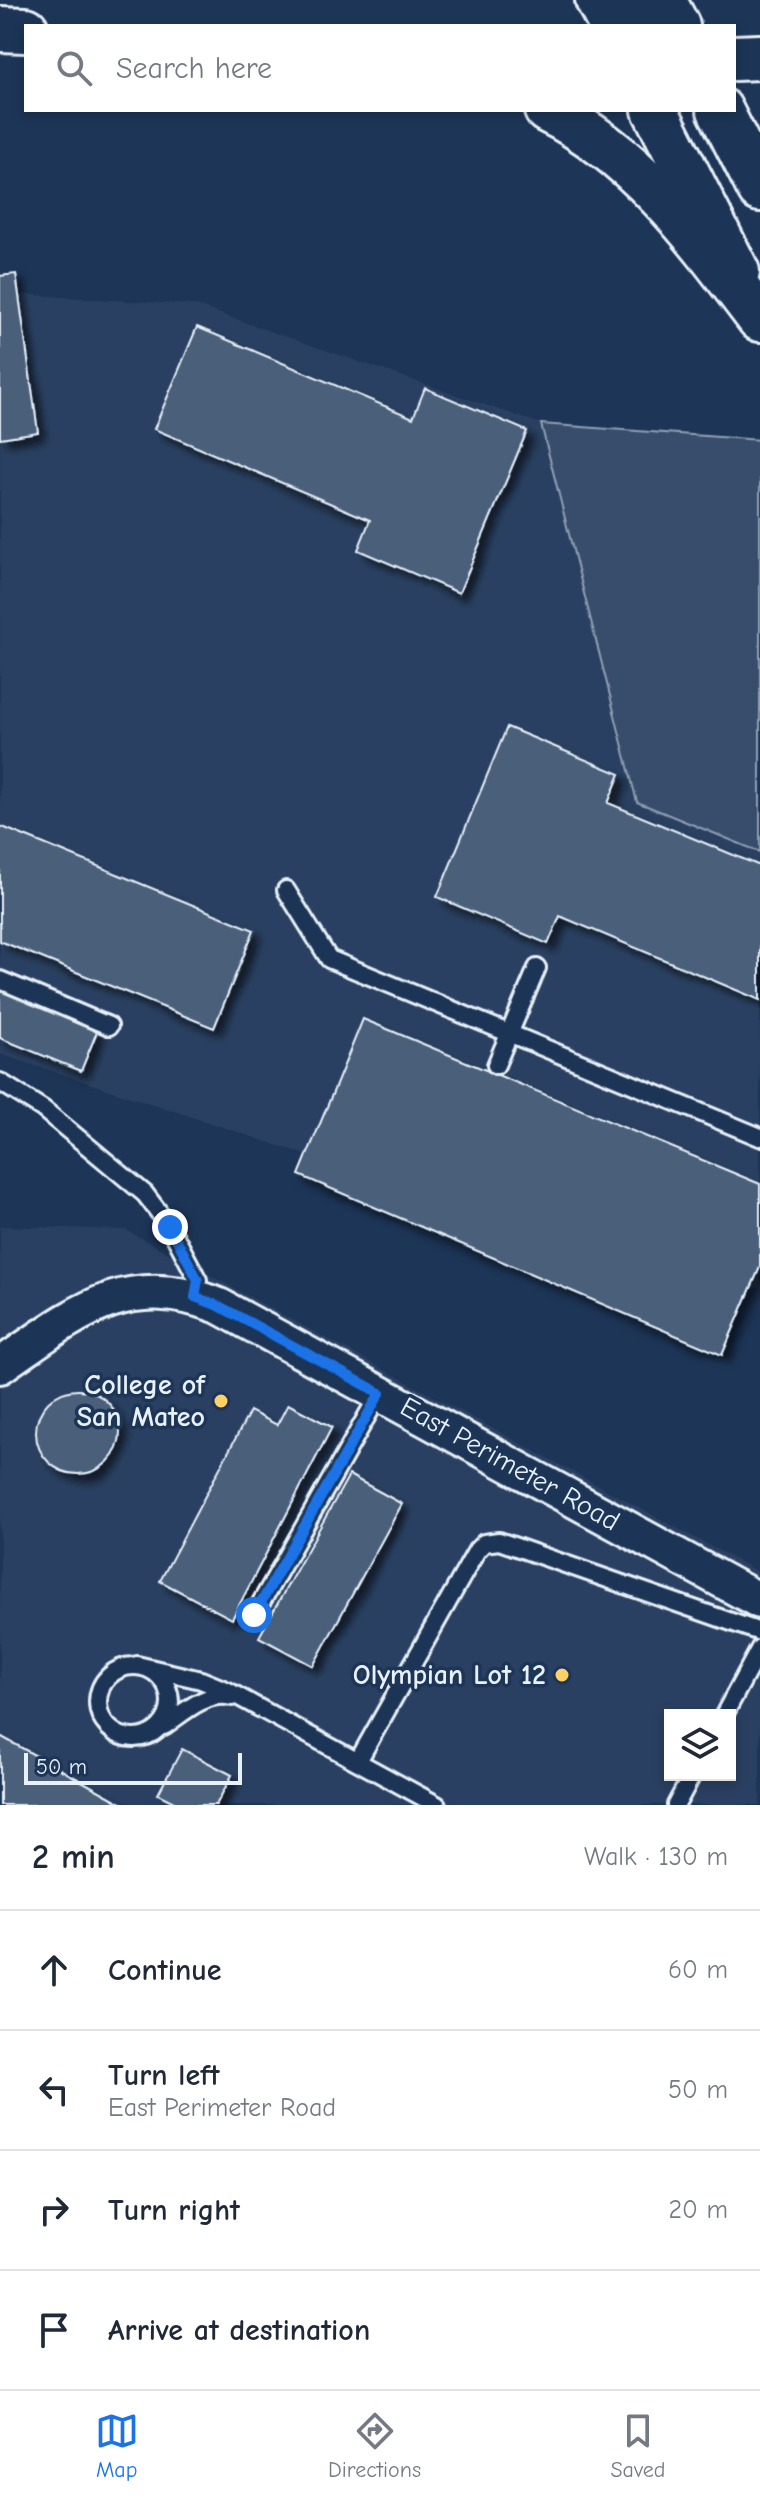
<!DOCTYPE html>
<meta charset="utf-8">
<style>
body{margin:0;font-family:"Comic Neue",sans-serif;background:#f6f6f7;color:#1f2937}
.controls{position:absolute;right:24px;bottom:24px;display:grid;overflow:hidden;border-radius:0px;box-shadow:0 4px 12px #0003}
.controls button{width:72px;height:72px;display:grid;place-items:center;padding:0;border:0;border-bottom:2px solid #e0e1e3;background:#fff;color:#1f2937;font:40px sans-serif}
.scale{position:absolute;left:24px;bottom:20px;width:218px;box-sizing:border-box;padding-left:8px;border:4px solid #e8f1f8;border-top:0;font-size:22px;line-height:28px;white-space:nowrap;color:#e8f1f8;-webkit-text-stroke:6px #1d3557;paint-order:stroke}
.stop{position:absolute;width:24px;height:24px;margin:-18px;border:6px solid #1a73e8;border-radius:50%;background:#fff}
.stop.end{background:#1a73e8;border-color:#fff;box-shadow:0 2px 8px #0008}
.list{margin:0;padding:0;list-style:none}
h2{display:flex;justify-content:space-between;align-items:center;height:104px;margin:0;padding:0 32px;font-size:34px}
h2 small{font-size:26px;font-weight:400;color:#747a83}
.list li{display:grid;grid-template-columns:52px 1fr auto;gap:24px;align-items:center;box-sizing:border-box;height:120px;padding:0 32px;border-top:2px solid #e0e1e3}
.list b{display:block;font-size:30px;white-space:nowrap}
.list p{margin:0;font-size:26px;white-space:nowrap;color:#747a83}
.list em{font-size:26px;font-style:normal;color:#747a83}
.icon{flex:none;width:44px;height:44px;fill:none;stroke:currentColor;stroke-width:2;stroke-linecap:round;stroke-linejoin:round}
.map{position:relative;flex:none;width:760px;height:1805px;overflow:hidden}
.search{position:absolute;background:#fff;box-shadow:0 4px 12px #0003;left:24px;right:24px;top:24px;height:88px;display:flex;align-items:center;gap:20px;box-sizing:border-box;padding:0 28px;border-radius:0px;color:#747a83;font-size:30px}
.sheet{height:584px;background:#fff}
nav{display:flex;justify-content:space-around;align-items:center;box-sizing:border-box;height:112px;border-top:2px solid #e0e1e3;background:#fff;font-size:22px;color:#747a83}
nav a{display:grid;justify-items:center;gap:4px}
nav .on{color:#1a73e8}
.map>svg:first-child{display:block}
</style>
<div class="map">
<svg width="760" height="1805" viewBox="0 0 760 1805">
<defs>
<filter id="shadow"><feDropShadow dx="7" dy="7" stdDeviation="4" flood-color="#0009"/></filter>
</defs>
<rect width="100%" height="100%" fill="#1d3557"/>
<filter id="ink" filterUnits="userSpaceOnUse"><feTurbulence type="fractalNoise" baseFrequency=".0125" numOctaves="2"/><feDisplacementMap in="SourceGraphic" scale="16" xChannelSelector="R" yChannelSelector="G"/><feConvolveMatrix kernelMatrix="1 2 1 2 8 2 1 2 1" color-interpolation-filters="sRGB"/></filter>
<g filter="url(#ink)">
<path fill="#2a4162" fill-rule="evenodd" d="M0,293L194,305L541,424L637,802L760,852V1286L740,1297L0,1054Z
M0,1226L126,1230L760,1573V1805H0ZM670,1715H730V1775H670Z"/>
<path fill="#374d6c" stroke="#909fb2" stroke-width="2" d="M541,424L760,440V852L637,802Z"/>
<path fill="#495e7a" stroke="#e8f1f8" stroke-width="2" filter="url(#shadow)" d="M16,274L38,432L0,438V276Z
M197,327L413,418L425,388L527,431L459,593L358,550L370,520L154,429Z
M507,727L620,774L608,803L760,866V1000L560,916L548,944L437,897Z
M0,826L254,930L214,1028L0,941Z
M0,988L98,1029L81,1071L0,1038Z
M363,1019L760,1184V1267L722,1355L299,1175Z
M36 1432a42 42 0 1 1 84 0a42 42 0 1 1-84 0Z
M288,1404L332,1427L232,1619L160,1581L250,1411L277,1425Z
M349,1475L402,1504L313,1666L259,1637Z
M0,1736L125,1805H0Z
M182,1749L232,1775L216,1805H180L158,1794Z"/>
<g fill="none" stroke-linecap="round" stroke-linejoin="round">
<defs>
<path id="service" d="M286,890L329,959L760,1137
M0,980L109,1026
M496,1065L537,968
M0,1082L43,1109L145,1194L170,1227L198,1280L195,1297
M254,1615L380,1393
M137,1665L201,1680L228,1691L437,1805
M98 1702a36 36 0 1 1 72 0a36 36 0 1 1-72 0Z
M724,1715L760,1648
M164,1726C183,1713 207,1690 232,1697
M358,1761L477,1550L484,1543L499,1541L760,1632
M676,1805L692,1775"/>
<path id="minor" d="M0,1366C74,1315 125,1269 219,1306L760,1601"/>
<path id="secondary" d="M598,0L612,26
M663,0L677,26
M655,110L737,272
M720,110L760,189"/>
<path id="motorway" d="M631,26L648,0
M0,29L26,30
M734,58L760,57
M547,110C639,155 700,240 760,319"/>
</defs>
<use href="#service" stroke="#e8f1f8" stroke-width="22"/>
<use href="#minor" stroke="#e8f1f8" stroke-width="40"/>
<use href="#secondary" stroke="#e8f1f8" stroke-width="50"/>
<use href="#motorway" stroke="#e8f1f8" stroke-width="50"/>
<use href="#service" stroke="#1d3557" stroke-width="16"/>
<use href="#minor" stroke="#1d3557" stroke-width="34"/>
<use href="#secondary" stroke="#1d3557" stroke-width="44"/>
<use href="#motorway" stroke="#1d3557" stroke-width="44"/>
</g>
</g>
<g fill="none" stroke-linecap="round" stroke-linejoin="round" filter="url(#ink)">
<path stroke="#1a73e8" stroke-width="10" d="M170,1227L198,1280L195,1297L219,1306L380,1393L254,1615"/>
</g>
<g fill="#ffd166" stroke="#1d3557" stroke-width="3">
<circle cx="221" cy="1401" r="8"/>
<circle cx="562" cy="1675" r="8"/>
</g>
<g text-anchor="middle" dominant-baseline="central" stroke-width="7" stroke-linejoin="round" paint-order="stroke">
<g font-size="28" font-weight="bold" fill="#e8f1f8" stroke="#1d3557" text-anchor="end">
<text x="205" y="1385">College of<tspan x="205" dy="32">San Mateo</tspan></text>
<text x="546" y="1675">Olympian Lot 12</text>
</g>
<g font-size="28" fill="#e8f1f8" stroke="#1d3557">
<text transform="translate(510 1464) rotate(29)">East Perimeter Road</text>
</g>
</g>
</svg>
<div class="controls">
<button><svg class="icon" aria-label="layers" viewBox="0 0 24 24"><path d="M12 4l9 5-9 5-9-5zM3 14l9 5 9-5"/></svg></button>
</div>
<div class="scale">50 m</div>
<div class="stop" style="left:254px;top:1615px"></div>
<div class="stop end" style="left:170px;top:1227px"></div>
<div class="search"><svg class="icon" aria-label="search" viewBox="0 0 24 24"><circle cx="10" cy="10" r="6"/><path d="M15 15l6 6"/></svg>Search here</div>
</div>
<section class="sheet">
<h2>2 min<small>Walk · 130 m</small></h2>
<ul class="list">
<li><svg class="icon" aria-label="ahead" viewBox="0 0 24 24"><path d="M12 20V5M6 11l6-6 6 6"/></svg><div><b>Continue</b></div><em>60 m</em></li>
<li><svg class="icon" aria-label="left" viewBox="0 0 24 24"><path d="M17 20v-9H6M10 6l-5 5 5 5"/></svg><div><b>Turn left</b><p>East Perimeter Road</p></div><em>50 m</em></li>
<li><svg class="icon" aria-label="right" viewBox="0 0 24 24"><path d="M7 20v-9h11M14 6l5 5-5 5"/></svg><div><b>Turn right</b></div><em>20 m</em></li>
<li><svg class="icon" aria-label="arrive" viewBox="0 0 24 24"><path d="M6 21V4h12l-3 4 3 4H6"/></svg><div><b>Arrive at destination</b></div></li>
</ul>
</section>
<nav>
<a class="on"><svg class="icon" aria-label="map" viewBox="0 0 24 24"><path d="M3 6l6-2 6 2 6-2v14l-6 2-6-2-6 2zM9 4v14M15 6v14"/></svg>Map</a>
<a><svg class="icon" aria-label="directions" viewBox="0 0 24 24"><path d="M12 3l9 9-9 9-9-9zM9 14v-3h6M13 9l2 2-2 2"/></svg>Directions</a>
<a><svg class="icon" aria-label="saved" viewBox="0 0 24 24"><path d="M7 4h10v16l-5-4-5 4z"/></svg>Saved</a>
</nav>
